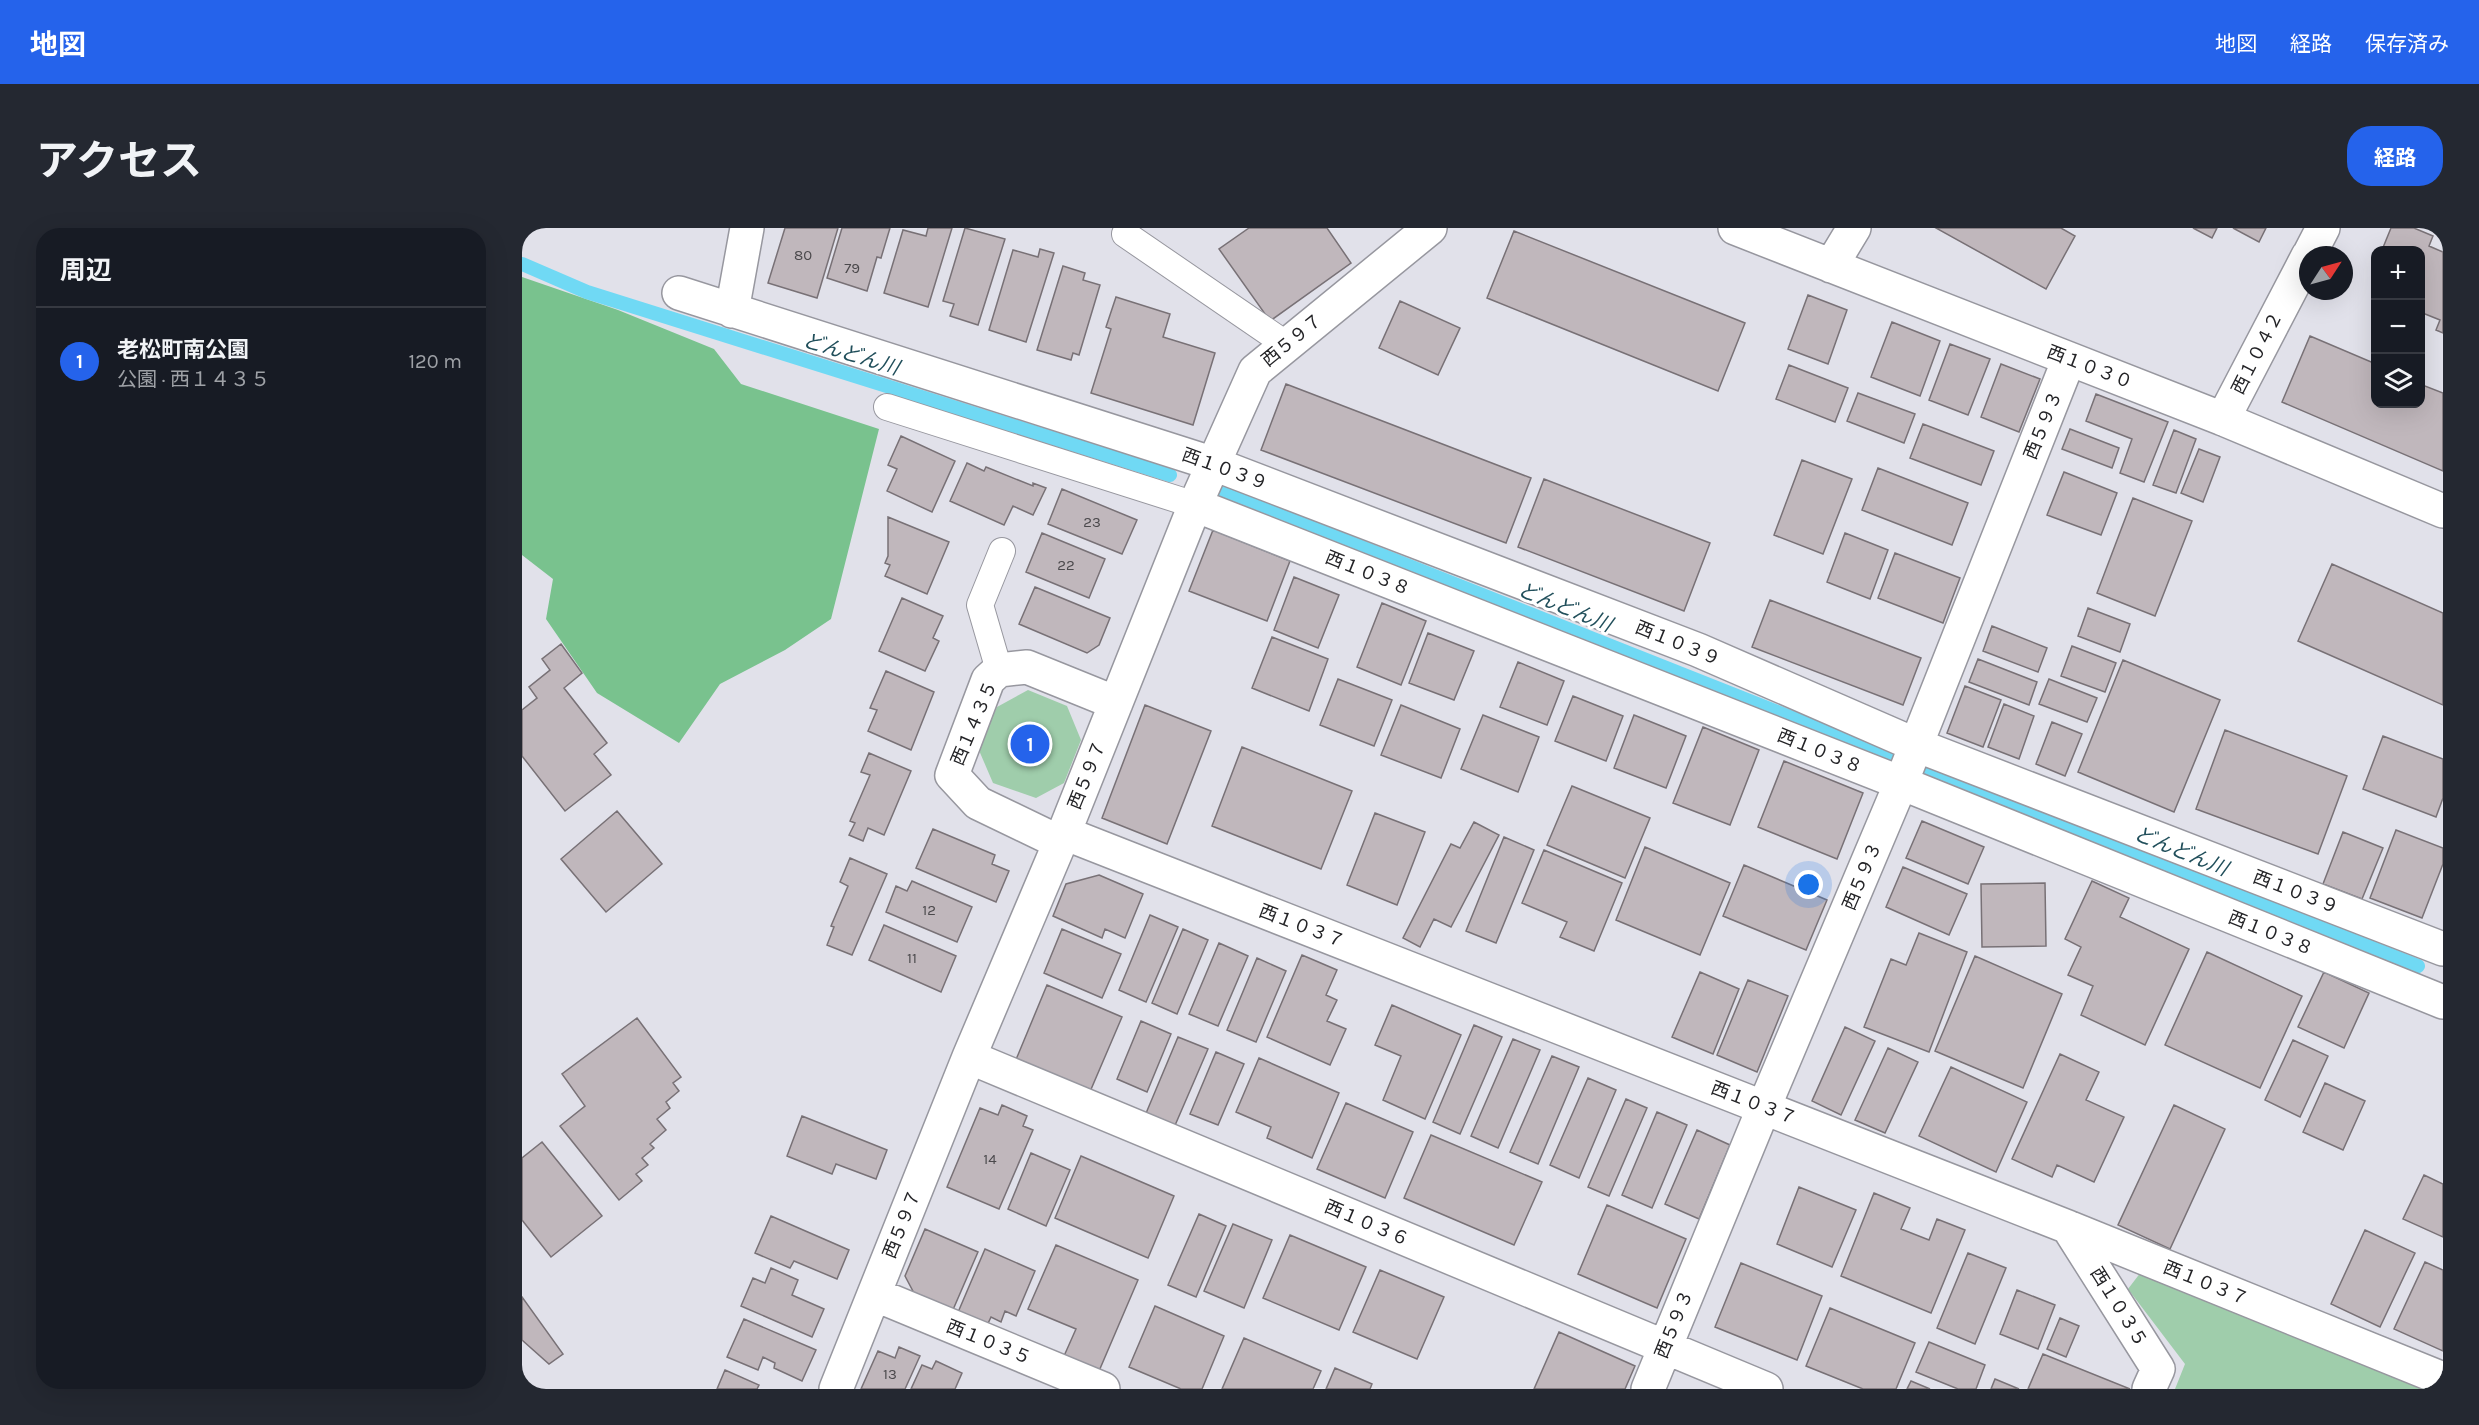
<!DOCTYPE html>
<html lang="ja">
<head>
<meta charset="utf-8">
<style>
  body { margin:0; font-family:Karla,"Noto Sans JP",sans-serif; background:#242831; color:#f1f3f6 }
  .controls { position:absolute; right:18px; top:18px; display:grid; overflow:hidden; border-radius:12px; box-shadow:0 6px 24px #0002 }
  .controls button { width:54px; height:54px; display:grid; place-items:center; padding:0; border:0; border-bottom:2px solid #363941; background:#171b24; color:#f1f3f6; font:30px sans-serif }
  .compass { position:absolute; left:1777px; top:18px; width:54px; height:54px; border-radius:50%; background:#171b24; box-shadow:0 6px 24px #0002; rotate:54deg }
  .you { position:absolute; left:1287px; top:657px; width:21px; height:21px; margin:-15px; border:4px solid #fff; border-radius:50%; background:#1a73e8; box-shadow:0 0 0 9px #1a73e833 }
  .badge { display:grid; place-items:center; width:39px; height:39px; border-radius:50%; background:#2563eb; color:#fff; font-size:20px; font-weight:700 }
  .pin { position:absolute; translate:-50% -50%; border:3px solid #fff; box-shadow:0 2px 6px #0006 }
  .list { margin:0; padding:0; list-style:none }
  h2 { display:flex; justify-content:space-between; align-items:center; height:78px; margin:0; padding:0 24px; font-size:26px }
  h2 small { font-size:20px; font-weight:400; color:#9ea1a6 }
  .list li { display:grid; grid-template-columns:39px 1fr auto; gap:18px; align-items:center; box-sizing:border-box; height:108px; padding:0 24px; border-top:2px solid #363941 }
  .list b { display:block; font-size:22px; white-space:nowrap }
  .list p { margin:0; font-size:20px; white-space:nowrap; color:#9ea1a6 }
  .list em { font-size:20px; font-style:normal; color:#9ea1a6 }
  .icon { flex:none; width:33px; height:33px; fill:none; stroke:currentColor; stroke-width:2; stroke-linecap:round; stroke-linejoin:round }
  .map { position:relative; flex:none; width:1921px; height:1161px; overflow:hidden; border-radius:24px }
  header { display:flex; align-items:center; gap:36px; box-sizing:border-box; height:84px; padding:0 30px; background:#2563eb; color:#fff }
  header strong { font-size:28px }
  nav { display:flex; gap:33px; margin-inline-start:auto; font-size:21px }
  .intro { display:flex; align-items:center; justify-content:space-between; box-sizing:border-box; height:144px; padding:0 36px }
  h1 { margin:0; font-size:42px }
  .button { padding:15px 27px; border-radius:24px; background:#2563eb; color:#fff; font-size:21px; font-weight:700 }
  main { display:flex; gap:36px; padding:0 36px }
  aside { flex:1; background:#171b24; border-radius:24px; box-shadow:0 6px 24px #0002 }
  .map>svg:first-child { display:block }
  .green { fill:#9fcdab }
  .forest { fill:#79c28e }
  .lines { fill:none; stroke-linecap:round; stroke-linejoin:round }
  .stream { stroke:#70d9f4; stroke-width:14 }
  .building { fill:#c0b7bc; stroke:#787176; stroke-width:1.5 }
  .service-casing { stroke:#97979f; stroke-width:28 }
  .minor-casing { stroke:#97979f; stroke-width:36 }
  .service { stroke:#fff; stroke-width:26 }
  .minor { stroke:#fff; stroke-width:33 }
  .labels { text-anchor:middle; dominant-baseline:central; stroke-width:6; stroke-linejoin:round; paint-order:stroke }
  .number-label { font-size:15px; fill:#4b494c }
  .street-label { font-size:18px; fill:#242427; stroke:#fff }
  .water-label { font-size:20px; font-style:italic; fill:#214f5b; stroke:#fff }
</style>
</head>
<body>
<header>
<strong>地図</strong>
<nav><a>地図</a><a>経路</a><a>保存済み</a></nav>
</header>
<div class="intro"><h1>アクセス</h1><a class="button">経路</a></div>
<main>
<aside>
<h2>周辺<small></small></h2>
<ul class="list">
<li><span class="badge">1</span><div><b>老松町南公園</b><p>公園 · 西１４３５</p></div><em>120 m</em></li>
</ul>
</aside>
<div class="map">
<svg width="1921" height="1161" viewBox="0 0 1921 1161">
  <rect width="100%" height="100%" fill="#e1e1ea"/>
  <path class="green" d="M 506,462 L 545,478 L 559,512 L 542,555 L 514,570 L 471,555 L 456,520 L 475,479 Z
    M 1619,1044 L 1912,1161 L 1653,1161 L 1663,1136 L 1606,1061 Z"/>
  <path class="forest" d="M 0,49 L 96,82 L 192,121 L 219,156 L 357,201 L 309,391 L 263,422 L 198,456 L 157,515 L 75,465 L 24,391 L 31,351 L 0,327 Z"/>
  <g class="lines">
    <path class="stream" d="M 0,36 L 65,64 L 648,247
      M 703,265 L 1369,529
      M 1408,544 L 1896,738"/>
  </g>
  <path class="building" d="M 263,0 L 316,0 L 295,70 L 246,55 Z
    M 320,0 L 368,0 L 359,30 L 355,29 L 345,63 L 305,50 Z
    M 406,0 L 430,0 L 406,79 L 362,65 L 381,2 L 404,8 Z
    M 443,0 L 483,11 L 456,97 L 428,88 L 432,76 L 421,73 Z
    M 727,0 L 805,0 L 829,35 L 748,93 L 697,21 Z
    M 1414,0 L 1539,0 L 1553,8 L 1524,61 Z
    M 1671,0 L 1695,0 L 1690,10 Z
    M 1711,0 L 1744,0 L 1737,14 Z
    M 1869,0 L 1892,0 L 1911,8 L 1907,18 L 1921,24 L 1921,105 L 1914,102 L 1918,92 L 1898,84 L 1898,22 L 1860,22 Z
    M 992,3 L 1223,95 L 1196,163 L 965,70 Z
    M 518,21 L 532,25 L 504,114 L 467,102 L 491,22 L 516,29 Z
    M 541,38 L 563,45 L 561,52 L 578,57 L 557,127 L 551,125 L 549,132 L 515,122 Z
    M 1286,67 L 1325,82 L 1306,136 L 1266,121 Z
    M 594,69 L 648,86 L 641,109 L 693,125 L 671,197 L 569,165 L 589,101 L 584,99 Z
    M 878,73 L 938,100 L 916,147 L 857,120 Z
    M 1370,94 L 1418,113 L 1398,168 L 1349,149 Z
    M 1788,108 L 1854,136 L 1854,176 L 1898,176 L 1898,156 L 1921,165 L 1921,243 L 1760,174 Z
    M 1428,116 L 1468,131 L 1446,187 L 1407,172 Z
    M 1479,136 L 1518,151 L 1497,204 L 1459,189 Z
    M 1267,137 L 1326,160 L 1313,194 L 1254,171 Z
    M 764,156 L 1009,250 L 984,315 L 739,222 Z
    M 1336,165 L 1393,186 L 1382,215 L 1325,193 Z
    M 1574,166 L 1646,194 L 1622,254 L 1598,245 L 1610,211 L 1564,193 Z
    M 1401,196 L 1472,223 L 1459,257 L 1388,230 Z
    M 1548,201 L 1597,220 L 1590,240 L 1540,221 Z
    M 1652,202 L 1674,211 L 1654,265 L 1631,257 Z
    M 379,208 L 433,233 L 410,284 L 365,263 L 375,241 L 366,237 Z
    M 1677,221 L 1698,229 L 1681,274 L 1659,265 Z
    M 1280,232 L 1330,251 L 1301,326 L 1252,307 Z
    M 445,235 L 462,243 L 464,239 L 511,258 L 511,255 L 524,260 L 511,287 L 491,278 L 482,297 L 428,273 Z
    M 1356,240 L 1446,275 L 1430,317 L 1340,282 Z
    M 1542,244 L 1595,265 L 1579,307 L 1525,287 Z
    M 1022,251 L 1188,315 L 1162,383 L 996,319 Z
    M 540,261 L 615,292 L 600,326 L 526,296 Z
    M 1611,270 L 1670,293 L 1633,388 L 1575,365 Z
    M 366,289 L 427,314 L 405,366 L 363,348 L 368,337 L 363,335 L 366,328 Z
    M 691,302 L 768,333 L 745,393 L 667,363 Z
    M 520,305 L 583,331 L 567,370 L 504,344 Z
    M 1323,305 L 1366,322 L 1348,371 L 1305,354 Z
    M 1373,325 L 1438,350 L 1421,395 L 1356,370 Z
    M 1810,336 L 1921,385 L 1921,477 L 1776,413 Z
    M 772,349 L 817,367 L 796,420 L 752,402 Z
    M 513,359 L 588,390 L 577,417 L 565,425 L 497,396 Z
    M 380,370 L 421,388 L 411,410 L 417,413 L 403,443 L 357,423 Z
    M 1248,372 L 1399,430 L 1381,477 L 1230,419 Z
    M 860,375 L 904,393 L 879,457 L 835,439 Z
    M 1566,380 L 1608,396 L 1598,424 L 1556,408 Z
    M 1470,398 L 1525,420 L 1516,444 L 1461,423 Z
    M 906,405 L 952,423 L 932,472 L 887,455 Z
    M 750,409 L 806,431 L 787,483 L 730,460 Z
    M 39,416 L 60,445 L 42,460 L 85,515 L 72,526 L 89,547 L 43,583 L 0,528 L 0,482 L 15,470 L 7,459 L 28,442 L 20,431 Z
    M 1550,418 L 1594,435 L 1583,464 L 1539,448 Z
    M 1456,431 L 1515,454 L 1507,477 L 1447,454 Z
    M 1601,432 L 1698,472 L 1652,584 L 1556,544 Z
    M 996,434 L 1042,453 L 1025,497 L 978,479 Z
    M 364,443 L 412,464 L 389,522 L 346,503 L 355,482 L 348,480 Z
    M 816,451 L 870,472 L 852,518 L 798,497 Z
    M 1527,451 L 1575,470 L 1565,494 L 1517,476 Z
    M 1443,458 L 1479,472 L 1461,519 L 1425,505 Z
    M 1051,468 L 1101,488 L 1084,533 L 1033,513 Z
    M 1482,476 L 1512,488 L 1497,531 L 1466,519 Z
    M 623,477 L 689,503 L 645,616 L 580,590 Z
    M 879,477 L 938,501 L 919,550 L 859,527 Z
    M 961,487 L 1017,509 L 996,564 L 939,541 Z
    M 1112,487 L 1164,508 L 1144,560 L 1092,540 Z
    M 1530,494 L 1560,506 L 1543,548 L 1514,536 Z
    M 1181,499 L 1237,522 L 1208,597 L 1151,575 Z
    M 1703,502 L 1825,548 L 1796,626 L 1674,581 Z
    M 1861,508 L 1921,531 L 1921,570 L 1914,589 L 1841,561 Z
    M 720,519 L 830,563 L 799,641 L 690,598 Z
    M 347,525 L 389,543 L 362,607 L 346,600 L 341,613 L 327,607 L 333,595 L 328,593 L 348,547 L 339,544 Z
    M 1262,533 L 1341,565 L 1315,631 L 1236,599 Z
    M 1050,558 L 1128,590 L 1103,650 L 1025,617 Z
    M 95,583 L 140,636 L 84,684 L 39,631 Z
    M 853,585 L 903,604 L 875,677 L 825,657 Z
    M 1400,593 L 1462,619 L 1446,656 L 1384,630 Z
    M 952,594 L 977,607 L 929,699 L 912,691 L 898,719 L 881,710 L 929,616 L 938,620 Z
    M 411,601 L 473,627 L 470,636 L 487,643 L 474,674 L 394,640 Z
    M 1874,602 L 1921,620 L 1921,636 L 1900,690 L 1848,670 Z
    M 1821,604 L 1861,620 L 1840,671 L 1801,656 Z
    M 982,609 L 1012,622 L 974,715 L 944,703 Z
    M 1123,619 L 1208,655 L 1178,727 L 1094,692 Z
    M 1022,622 L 1100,655 L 1072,723 L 1038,709 L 1045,694 L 1000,675 Z
    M 328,630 L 365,646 L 330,727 L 305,717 L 312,699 L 309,698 L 326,658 L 318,654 Z
    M 1222,637 L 1305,672 L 1284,722 L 1201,688 Z
    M 1381,639 L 1445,666 L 1427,707 L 1364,679 Z
    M 577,647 L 621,666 L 603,710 L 583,701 L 580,710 L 531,688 L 544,656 Z
    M 390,653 L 450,679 L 435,714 L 364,684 L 374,658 L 385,663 Z
    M 1570,653 L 1607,670 L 1598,689 L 1667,721 L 1623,817 L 1559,787 L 1571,758 L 1546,747 L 1559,719 L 1543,711 Z
    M 1523,655 L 1524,718 L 1460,719 L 1459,656 Z
    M 628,687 L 656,699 L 624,774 L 597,762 Z
    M 362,697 L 434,728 L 419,764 L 347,732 Z
    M 540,701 L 599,726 L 580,770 L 522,745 Z
    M 661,701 L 686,712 L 655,786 L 630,775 Z
    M 1397,705 L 1445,724 L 1407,824 L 1342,799 L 1369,731 L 1384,737 Z
    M 697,715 L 726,728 L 696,798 L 667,786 Z
    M 1685,724 L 1780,768 L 1738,860 L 1643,817 Z
    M 780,727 L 815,742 L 804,767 L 815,772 L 805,793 L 824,801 L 808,837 L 745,809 Z
    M 1453,728 L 1540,766 L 1501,860 L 1413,823 Z
    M 735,730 L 764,743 L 734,814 L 705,802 Z
    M 1178,744 L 1217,761 L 1191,826 L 1150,809 Z
    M 1802,744 L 1847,765 L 1822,820 L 1776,799 Z
    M 1226,752 L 1266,768 L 1235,844 L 1195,827 Z
    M 525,757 L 600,789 L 567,866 L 493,834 Z
    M 870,777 L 939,807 L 903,891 L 861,872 L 879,828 L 853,817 Z
    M 115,790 L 159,849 L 151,855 L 157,863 L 144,874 L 148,880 L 135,891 L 144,902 L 128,916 L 132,920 L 120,930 L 126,937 L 114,946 L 120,953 L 97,972 L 38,898 L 63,878 L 40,846 Z
    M 619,793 L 649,806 L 625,864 L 595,851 Z
    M 952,797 L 980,809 L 938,906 L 911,894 Z
    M 1323,799 L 1353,813 L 1319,887 L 1290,873 Z
    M 656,809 L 686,821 L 651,902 L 622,890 Z
    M 991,811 L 1018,822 L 976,920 L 949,908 Z
    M 1771,812 L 1806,828 L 1778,889 L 1743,872 Z
    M 1366,820 L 1396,834 L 1363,905 L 1333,892 Z
    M 694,824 L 722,836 L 696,897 L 668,886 Z
    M 1538,826 L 1577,844 L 1564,872 L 1602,889 L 1572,954 L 1535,937 L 1530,949 L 1490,931 Z
    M 1030,828 L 1057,839 L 1016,936 L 988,924 Z
    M 737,830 L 817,865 L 790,930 L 745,910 L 749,899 L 714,884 Z
    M 1429,839 L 1505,874 L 1474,944 L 1397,908 Z
    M 1066,850 L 1094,862 L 1057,950 L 1028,937 Z
    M 1803,855 L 1843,873 L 1821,922 L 1781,904 Z
    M 1104,871 L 1125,880 L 1087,968 L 1066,959 Z
    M 824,875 L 891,904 L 863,970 L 795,941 Z
    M 480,877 L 505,888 L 501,898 L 511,902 L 477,981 L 425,959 L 458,880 L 476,887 Z
    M 1652,877 L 1703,901 L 1648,1021 L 1596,997 Z
    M 1135,884 L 1165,897 L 1130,980 L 1100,967 Z
    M 280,888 L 365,922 L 354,951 L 314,936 L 310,946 L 265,928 Z
    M 1175,902 L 1208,917 L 1177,991 L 1143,976 Z
    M 909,907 L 1020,954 L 992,1017 L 882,970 Z
    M 20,914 L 80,988 L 29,1029 L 0,992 L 0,930 Z
    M 509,925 L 548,942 L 524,998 L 486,981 Z
    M 559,928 L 652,968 L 626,1030 L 533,990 Z
    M 1902,947 L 1921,956 L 1921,1009 L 1881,991 Z
    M 1277,959 L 1334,982 L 1310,1039 L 1255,1016 Z
    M 1352,965 L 1388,980 L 1379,1001 L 1407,1012 L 1415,991 L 1443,1002 L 1409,1085 L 1319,1048 Z
    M 1085,977 L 1164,1011 L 1135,1080 L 1056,1046 Z
    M 677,986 L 704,998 L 674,1069 L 646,1057 Z
    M 249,988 L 327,1022 L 315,1051 L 272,1033 L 268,1040 L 233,1025 Z
    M 711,996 L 750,1012 L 722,1080 L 682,1063 Z
    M 403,1001 L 456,1024 L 430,1084 L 393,1067 L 383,1048 Z
    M 1843,1002 L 1893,1025 L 1858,1099 L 1809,1076 Z
    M 768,1007 L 844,1039 L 817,1102 L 741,1070 Z
    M 534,1017 L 616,1052 L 577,1143 L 542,1128 L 554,1101 L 506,1081 Z
    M 463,1021 L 513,1043 L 494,1088 L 483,1083 L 479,1094 L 469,1089 L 463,1102 L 434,1089 Z
    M 1446,1025 L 1484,1040 L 1453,1116 L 1415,1100 Z
    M 1903,1034 L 1921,1042 L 1921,1123 L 1872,1101 Z
    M 1219,1035 L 1300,1068 L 1275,1132 L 1193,1099 Z
    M 249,1040 L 276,1052 L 270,1067 L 302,1081 L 290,1109 L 219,1078 L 231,1050 L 243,1055 Z
    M 858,1042 L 922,1069 L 895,1131 L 831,1104 Z
    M 1495,1062 L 1533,1077 L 1516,1121 L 1478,1106 Z
    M 0,1069 L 41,1126 L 27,1136 L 0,1112 Z
    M 633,1078 L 702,1108 L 680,1161 L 659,1161 L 607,1139 Z
    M 1308,1080 L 1393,1115 L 1374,1161 L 1341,1161 L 1284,1138 Z
    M 1538,1090 L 1557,1098 L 1544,1129 L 1525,1121 Z
    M 222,1091 L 294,1122 L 280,1153 L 252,1140 L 253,1135 L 241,1129 L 236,1142 L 205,1129 Z
    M 1037,1104 L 1113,1138 L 1103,1161 L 1012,1161 Z
    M 722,1110 L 799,1143 L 791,1161 L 700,1161 Z
    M 1407,1114 L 1463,1137 L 1454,1161 L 1436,1161 L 1394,1144 Z
    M 377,1119 L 398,1128 L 383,1161 L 339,1161 L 356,1123 L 373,1130 Z
    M 1521,1126 L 1608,1161 L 1506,1161 Z
    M 414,1133 L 440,1145 L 433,1161 L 389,1161 L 400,1137 L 410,1141 Z
    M 813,1140 L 850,1156 L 848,1161 L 804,1161 Z
    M 203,1142 L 237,1157 L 235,1161 L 195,1161 Z
    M 1473,1151 L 1497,1161 L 1469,1161 Z
    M 1389,1153 L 1408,1161 L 1385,1161 Z"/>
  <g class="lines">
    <g class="service-casing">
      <path id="service" d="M 603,6 L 765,117
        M 365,179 L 673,277
        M 477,442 L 458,377 L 480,323"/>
    </g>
    <g class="minor-casing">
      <path id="minor" d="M 1213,0 L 1701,191 L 1921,283
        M 1787,27 L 1801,0
        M 1309,38 L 1332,0
        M 157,65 L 692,236 L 1176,422 L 1394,517 L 1921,721
        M 210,83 L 225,0
        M 1701,191 L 1786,28
        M 673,277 L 1379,555 L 1921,774
        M 542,605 L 1546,999 L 1921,1151
        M 537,614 L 456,575 L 430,547 L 466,452 L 477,442 L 505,439 L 594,475
        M 447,829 L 1244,1161
        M 1546,999 L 1636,1141 L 1627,1161
        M 352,1066 L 581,1161
        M 314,1161 L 447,829 L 542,605 L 673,277 L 733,143 L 908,0
        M 1126,1161 L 1242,879 L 1379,555 L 1547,131"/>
    </g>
    <use href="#service" class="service"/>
    <use href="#minor" class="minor"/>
  </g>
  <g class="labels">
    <g class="number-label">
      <text x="281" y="27">80</text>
      <text x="330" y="40">79</text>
      <text x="570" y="294">23</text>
      <text x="544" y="337">22</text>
      <text x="407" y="682">12</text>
      <text x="390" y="730">11</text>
      <text x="468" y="931">14</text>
      <text x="368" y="1146">13</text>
    </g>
    <g class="street-label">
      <text transform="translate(770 112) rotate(-39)">西５９７</text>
      <text transform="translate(1735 125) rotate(-63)">西１０４２</text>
      <text transform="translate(1568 139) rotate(21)">西１０３０</text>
      <text transform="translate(1521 197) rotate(-68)">西５９３</text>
      <text transform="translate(703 241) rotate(20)">西１０３９</text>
      <text transform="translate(846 345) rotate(22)">西１０３８</text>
      <text transform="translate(1156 415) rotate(22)">西１０３９</text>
      <text transform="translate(452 495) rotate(-67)">西１４３５</text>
      <text transform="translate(1298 523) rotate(22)">西１０３８</text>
      <text transform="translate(565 547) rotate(-68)">西５９７</text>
      <text transform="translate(1340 648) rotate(-67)">西５９３</text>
      <text transform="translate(1774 664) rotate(21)">西１０３９</text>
      <text transform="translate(780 698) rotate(21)">西１０３７</text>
      <text transform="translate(1749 705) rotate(22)">西１０３８</text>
      <text transform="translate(1232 875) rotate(21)">西１０３７</text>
      <text transform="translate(845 995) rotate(23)">西１０３６</text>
      <text transform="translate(380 996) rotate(-68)">西５９７</text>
      <text transform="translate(1684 1055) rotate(22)">西１０３７</text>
      <text transform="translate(1597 1079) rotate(58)">西１０３５</text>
      <text transform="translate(1152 1096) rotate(-68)">西５９３</text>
      <text transform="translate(467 1114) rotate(22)">西１０３５</text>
    </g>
    <g class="water-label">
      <text transform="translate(329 126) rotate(17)">どんどん川</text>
      <text transform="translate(1043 379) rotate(22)">どんどん川</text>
      <text transform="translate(1659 623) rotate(22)">どんどん川</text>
    </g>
  </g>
</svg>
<div class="controls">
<button>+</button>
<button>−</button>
<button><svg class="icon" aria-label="layers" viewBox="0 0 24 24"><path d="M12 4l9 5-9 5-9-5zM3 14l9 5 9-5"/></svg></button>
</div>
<svg class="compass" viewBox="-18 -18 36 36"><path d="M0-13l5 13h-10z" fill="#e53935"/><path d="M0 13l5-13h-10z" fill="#9ea1a6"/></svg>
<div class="you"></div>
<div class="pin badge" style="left:508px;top:516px">1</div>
</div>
</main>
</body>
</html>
